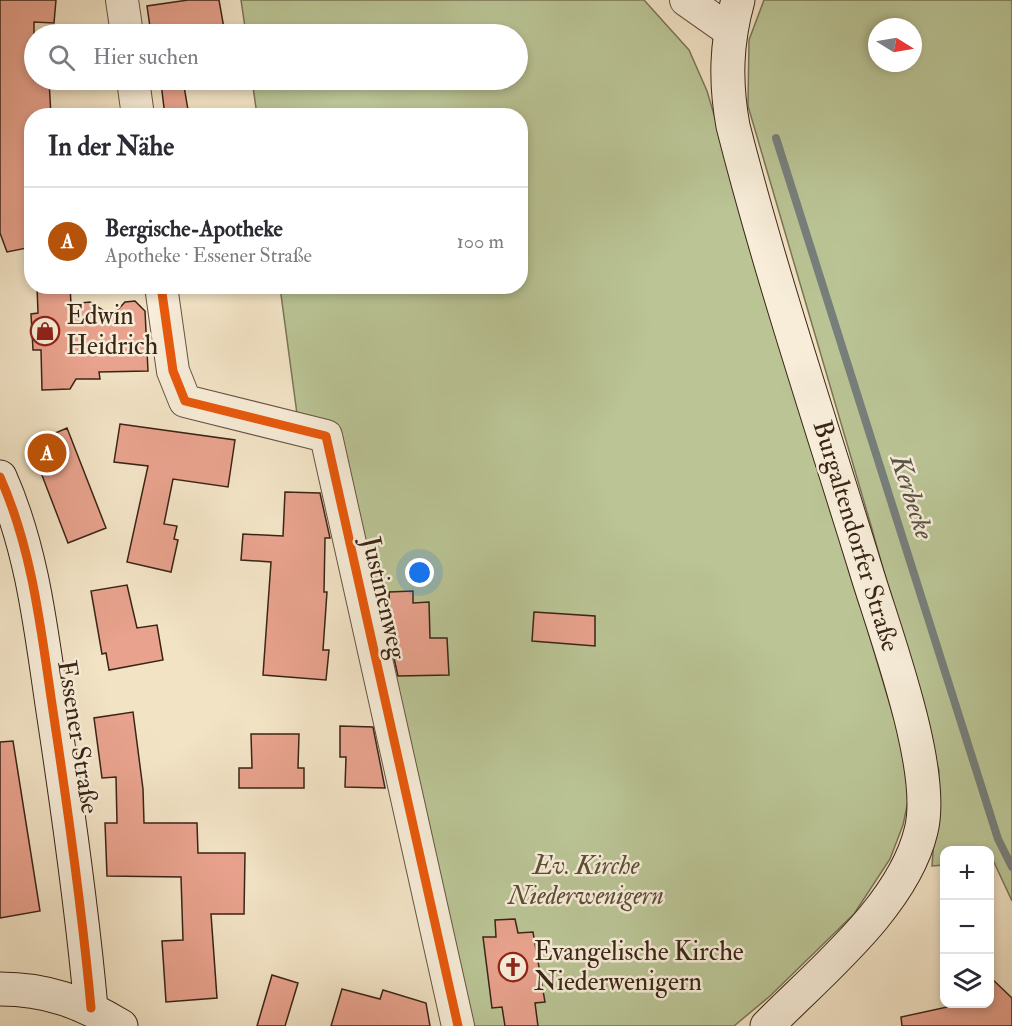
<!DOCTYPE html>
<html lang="de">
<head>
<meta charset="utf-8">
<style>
  body { margin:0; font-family:"IM FELL Double Pica",serif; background:#f2f2f3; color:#2b2b33 }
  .controls { position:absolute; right:18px; bottom:18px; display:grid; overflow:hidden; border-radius:12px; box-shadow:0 3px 9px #0003 }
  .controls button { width:54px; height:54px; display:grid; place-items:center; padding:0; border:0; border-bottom:2px solid #e1e1e2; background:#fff; color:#2b2b33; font:30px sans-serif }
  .compass { position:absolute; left:868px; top:18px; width:54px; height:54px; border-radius:50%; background:#fff; box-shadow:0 3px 9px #0003; rotate:101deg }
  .you { position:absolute; left:420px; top:573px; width:21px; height:21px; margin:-15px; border:4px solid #fff; border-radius:50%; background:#1a73e8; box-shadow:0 0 0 9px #1a73e833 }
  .badge { display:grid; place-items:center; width:39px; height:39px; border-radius:50%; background:#b45309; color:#fff; font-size:20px; font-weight:700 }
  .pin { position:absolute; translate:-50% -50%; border:3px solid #fff; box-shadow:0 2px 6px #0006 }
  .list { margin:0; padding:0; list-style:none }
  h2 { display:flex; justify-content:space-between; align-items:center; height:78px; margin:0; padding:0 24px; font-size:26px }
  h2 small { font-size:20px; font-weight:400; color:#7c7c81 }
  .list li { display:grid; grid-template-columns:39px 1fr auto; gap:18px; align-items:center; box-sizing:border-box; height:108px; padding:0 24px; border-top:2px solid #e1e1e2 }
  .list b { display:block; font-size:22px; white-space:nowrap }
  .list p { margin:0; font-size:20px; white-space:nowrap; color:#7c7c81 }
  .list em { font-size:20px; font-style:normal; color:#7c7c81 }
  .icon { flex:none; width:33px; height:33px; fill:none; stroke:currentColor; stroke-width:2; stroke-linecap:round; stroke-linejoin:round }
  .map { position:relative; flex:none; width:1012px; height:1026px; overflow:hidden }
  .search { position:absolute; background:#fff; box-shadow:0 3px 9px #0003; left:24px; top:24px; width:504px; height:66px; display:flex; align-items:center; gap:15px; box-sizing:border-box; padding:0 21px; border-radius:33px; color:#7c7c81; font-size:22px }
  .panel { position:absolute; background:#fff; box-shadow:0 3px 9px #0003; left:24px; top:108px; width:504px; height:186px; border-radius:24px }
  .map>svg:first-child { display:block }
  .green { fill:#bac495; stroke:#7a7455; stroke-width:1.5; fill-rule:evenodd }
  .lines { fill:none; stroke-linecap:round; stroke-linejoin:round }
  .stream { stroke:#777f7b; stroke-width:8 }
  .building { fill:#e8a28d; stroke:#3a2515; stroke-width:1.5 }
  .street-casing { stroke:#685441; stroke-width:34 }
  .secondary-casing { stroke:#3a2515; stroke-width:35 }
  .street { stroke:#f7edd9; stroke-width:32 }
  .secondary { stroke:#f7edd9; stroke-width:33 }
  .cycleway-casing { stroke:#f7edd9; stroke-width:13 }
  .cycleway { stroke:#e8590c; stroke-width:9 }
  .labels { text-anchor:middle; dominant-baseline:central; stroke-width:5; stroke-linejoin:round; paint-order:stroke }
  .poi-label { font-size:26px; fill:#3a2515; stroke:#f7edd9; text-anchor:start }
  .street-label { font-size:26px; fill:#3a2515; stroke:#f7edd9 }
  .park-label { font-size:26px; font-style:italic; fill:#5a4d35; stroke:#f7edd9 }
  .water-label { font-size:27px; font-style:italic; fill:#595248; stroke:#f7edd9 }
</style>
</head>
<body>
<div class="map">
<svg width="1012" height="1026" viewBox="0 0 1012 1026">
  <rect width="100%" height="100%" fill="#f2e3c5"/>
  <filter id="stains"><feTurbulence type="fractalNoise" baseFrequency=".00333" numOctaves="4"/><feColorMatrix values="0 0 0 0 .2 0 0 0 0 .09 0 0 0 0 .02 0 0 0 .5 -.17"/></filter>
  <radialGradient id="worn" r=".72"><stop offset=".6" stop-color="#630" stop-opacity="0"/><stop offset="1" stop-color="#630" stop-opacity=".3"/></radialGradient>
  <path class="green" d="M 241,0 L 644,0 L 689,50 L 707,91 L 907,762 L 910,792 L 903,825 L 890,859 L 854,914 L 770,996 L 734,1026 L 469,1026 L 337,426 L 297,414 L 280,287 L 520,286 L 520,116 L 257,115 L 252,80 L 518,80 L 518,34 L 246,34 Z
    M 764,0 L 1012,0 L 1012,901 L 992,858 L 990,858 L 990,850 L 944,850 L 944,865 L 932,866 L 939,771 L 872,529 L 748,106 L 749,40 ZM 877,27 L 913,27 L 913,63 L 877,63 Z"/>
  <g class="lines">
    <path class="stream" d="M 776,138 L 998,839 L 1012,867"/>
  </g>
  <path class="building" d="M 0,0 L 56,0 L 54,23 L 34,22 L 34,80 L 49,80 L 51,116 L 32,116 L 32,247 L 7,252 L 0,233 Z
    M 188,0 L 219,0 L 225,34 L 151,34 L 147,6 Z
    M 183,80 L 189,116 L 165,116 L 161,83 Z
    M 37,286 L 70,286 L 71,304 L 90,302 L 112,316 L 125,302 L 135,301 L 145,311 L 148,371 L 99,372 L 100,379 L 76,379 L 70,389 L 42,390 L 41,350 L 33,350 L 31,314 L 38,313 Z
    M 120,424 L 235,440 L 228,487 L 173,479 L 164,524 L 177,526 L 174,539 L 178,540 L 171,572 L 127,562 L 148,466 L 114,462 Z
    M 67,428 L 106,528 L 68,543 L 30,444 Z
    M 285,492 L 320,493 L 330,538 L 325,538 L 324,592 L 327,592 L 323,650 L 329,650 L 326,680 L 263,675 L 271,562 L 241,560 L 243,534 L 283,536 Z
    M 127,585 L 137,628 L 157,625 L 163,660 L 109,670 L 106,653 L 102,654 L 91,591 Z
    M 413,591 L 413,603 L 429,602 L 430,638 L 447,638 L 449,675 L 398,676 L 391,645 L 389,592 Z
    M 534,612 L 595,616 L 595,646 L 532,641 Z
    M 133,712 L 143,789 L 144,823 L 197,823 L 198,853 L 245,853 L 244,914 L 211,914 L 217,998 L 166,1002 L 162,941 L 183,940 L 181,877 L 107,876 L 105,823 L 117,823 L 116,777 L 102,778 L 94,718 Z
    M 340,726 L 373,727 L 385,788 L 345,787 L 346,757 L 340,757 Z
    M 251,734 L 299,734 L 298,768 L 304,768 L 304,788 L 239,788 L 239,768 L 252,768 Z
    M 13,741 L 40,911 L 0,918 L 0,742 Z
    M 515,919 L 518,933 L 533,932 L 545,1002 L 535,1003 L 538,1026 L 505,1026 L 502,1007 L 492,1008 L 483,937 L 496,937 L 495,920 Z
    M 272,975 L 298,983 L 285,1026 L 257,1026 Z
    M 990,977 L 1012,998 L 1012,1026 L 902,1026 L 901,1017 L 961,1004 L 990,1004 Z
    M 342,989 L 380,999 L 383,990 L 426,1003 L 430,1026 L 331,1026 Z"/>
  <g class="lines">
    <g class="street-casing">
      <path id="street" d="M 122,0 L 127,34
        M 686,0 L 730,31
        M 133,80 L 138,116
        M 161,286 L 173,371 L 185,401 L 326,436 L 458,1026"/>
    </g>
    <g class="secondary-casing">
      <path id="secondary" d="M 738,0 C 726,43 725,82 733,126 C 771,275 820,421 865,567 C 884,631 937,769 921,831 C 903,906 820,972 767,1026
        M 0,477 C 33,551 41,631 53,711 C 68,810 82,908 91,1008
        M 0,989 C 47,989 81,1002 121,1026"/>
    </g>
    <use href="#street" class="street"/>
    <use href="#secondary" class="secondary"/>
    <g class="cycleway-casing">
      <path id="cycleway" d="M 161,286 L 173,371 L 185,401 L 326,436 L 458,1026
        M 0,477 C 33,551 41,631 53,711 C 68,810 82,908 91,1008"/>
    </g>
    <use href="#cycleway" class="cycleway"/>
  </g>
  <defs>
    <g id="shop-ring" transform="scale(1.5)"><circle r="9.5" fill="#f7edd9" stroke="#8f2418" stroke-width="1.5"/><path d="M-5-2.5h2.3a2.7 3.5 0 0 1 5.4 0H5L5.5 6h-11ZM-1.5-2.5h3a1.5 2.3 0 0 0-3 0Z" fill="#8f2418"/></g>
    <g id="church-ring" transform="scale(1.5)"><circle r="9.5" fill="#f7edd9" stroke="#8f2418" stroke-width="1.5"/><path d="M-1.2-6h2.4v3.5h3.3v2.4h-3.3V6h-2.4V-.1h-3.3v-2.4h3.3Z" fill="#8f2418"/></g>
  </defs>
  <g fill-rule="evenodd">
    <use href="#shop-ring" x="45" y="331"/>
    <use href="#church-ring" x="513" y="967"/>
  </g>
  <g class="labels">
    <g class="poi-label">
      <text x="66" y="316">Edwin<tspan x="66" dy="30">Heidrich</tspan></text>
      <text x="534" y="952">Evangelische Kirche<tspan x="534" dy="30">Niederwenigern</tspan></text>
    </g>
    <g class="street-label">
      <text transform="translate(856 536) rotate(73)">Burgaltendorfer Straße</text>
      <text transform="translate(384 598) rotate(77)">Justinenweg</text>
      <text transform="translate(78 737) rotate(81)">Essener Straße</text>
    </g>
    <g class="park-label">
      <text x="586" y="866">Ev. Kirche<tspan x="586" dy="30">Niederwenigern</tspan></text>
    </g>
    <g class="water-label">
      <text transform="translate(912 497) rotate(72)">Kerbecke</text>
    </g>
  </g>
  <rect width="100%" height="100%" filter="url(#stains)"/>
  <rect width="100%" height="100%" fill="url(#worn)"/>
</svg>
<div class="controls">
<button>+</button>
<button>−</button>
<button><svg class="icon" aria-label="layers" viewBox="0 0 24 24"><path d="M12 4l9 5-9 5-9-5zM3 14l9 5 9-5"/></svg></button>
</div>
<svg class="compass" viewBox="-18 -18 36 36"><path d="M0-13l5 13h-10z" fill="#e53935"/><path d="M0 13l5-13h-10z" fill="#7c7c81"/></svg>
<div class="you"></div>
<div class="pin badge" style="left:47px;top:453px">A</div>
<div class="search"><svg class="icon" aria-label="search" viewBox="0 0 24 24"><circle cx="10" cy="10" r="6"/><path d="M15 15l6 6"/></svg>Hier suchen</div>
<section class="panel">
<h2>In der Nähe<small></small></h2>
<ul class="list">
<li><span class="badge">A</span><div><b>Bergische-Apotheke</b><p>Apotheke · Essener Straße</p></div><em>100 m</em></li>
</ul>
</section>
</div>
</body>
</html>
